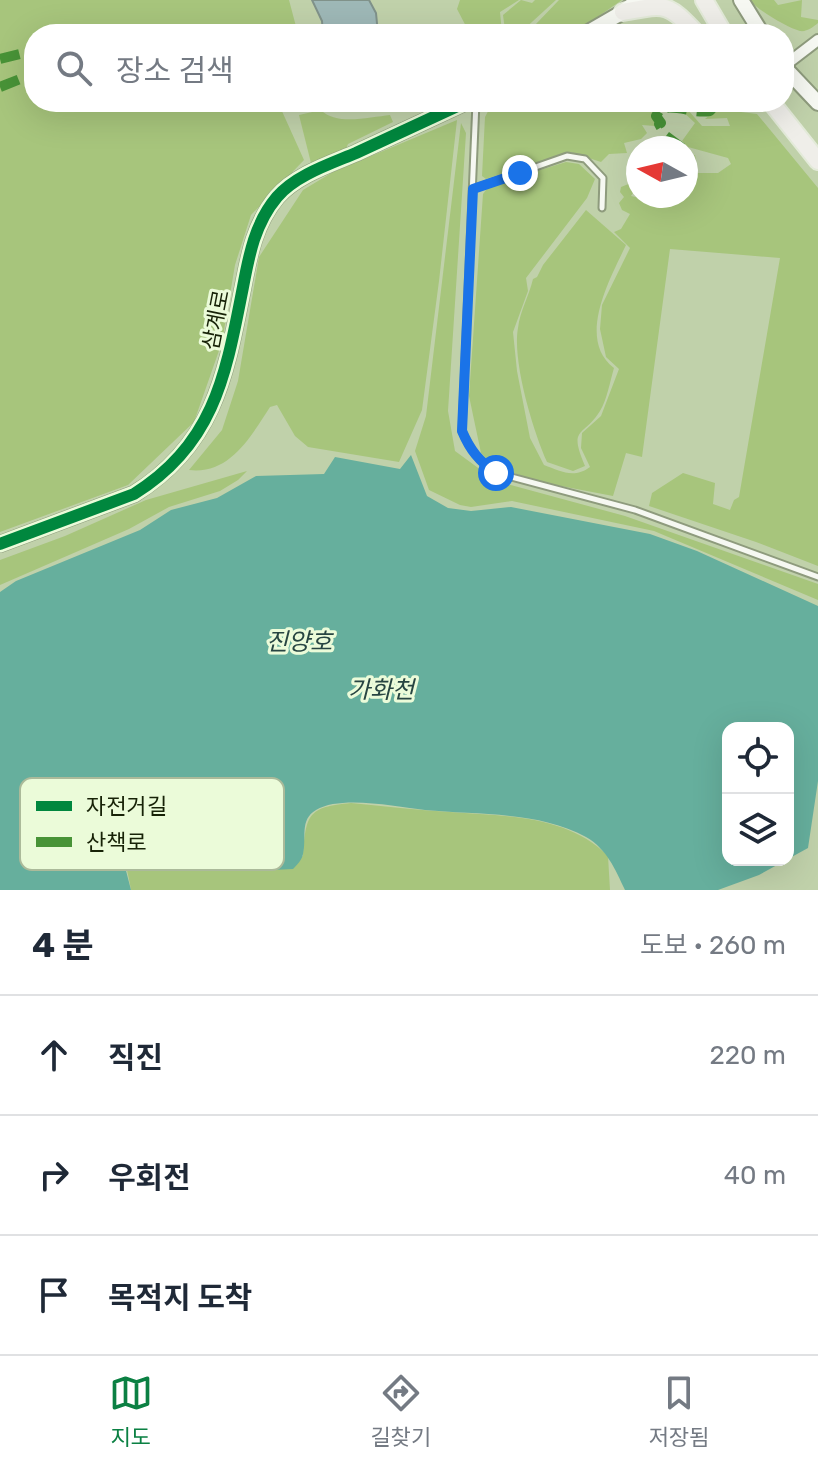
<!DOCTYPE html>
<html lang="ko">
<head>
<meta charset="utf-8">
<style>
  body { margin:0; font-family:Rubik,"Noto Sans KR",sans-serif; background:#f2f2f3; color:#1f2937 }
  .controls { position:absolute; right:24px; bottom:24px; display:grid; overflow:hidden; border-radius:16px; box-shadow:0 8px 32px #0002 }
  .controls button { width:72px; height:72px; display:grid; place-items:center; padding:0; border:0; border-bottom:2px solid #e0e1e3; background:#fff; color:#1f2937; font:40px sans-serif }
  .compass { position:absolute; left:626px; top:136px; width:72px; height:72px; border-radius:50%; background:#fff; box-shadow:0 8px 32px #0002; rotate:278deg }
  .stop { position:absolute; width:24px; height:24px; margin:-18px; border:6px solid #1a73e8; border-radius:50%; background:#fff }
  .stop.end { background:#1a73e8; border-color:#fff; box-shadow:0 2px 8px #0008 }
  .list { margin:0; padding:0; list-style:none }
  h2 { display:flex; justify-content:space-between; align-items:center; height:104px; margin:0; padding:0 32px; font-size:34px }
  h2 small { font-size:26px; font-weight:400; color:#747a83 }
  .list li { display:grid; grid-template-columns:52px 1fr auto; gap:24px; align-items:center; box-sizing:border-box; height:120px; padding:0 32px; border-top:2px solid #e0e1e3 }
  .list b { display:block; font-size:30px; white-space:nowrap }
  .list em { font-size:26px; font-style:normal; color:#747a83 }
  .icon { flex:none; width:44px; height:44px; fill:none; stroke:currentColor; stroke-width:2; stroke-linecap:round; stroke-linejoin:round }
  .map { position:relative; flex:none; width:818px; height:890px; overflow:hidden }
  .search { position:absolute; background:#fff; box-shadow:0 8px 32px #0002; left:24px; right:24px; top:24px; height:88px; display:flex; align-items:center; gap:20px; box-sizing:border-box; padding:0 28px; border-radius:32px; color:#747a83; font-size:30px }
  .sheet { height:464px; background:#fff }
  nav { display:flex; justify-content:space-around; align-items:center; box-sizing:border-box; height:112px; border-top:2px solid #e0e1e3; background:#fff; font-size:22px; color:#747a83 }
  nav a { display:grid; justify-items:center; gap:4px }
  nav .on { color:#0b8043 }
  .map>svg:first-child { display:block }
  .green { fill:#a7c57c }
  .water { fill:#66af9d; fill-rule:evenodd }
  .building { fill:#9eb8b7; stroke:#80928a; stroke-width:2 }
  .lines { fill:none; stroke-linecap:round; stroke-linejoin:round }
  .lane-casing { stroke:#8e9b7d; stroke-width:9 }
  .street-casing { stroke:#8e9b7d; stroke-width:14 }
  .secondary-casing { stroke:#8e9b7d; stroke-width:18 }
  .primary-casing { stroke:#e3ead9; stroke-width:20 }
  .lane { stroke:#f6f8f2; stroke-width:5 }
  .street { stroke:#f6f8f2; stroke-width:10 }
  .secondary { stroke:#f6f8f2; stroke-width:14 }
  .primary { stroke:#efeee9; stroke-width:16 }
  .quiet { stroke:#489337; stroke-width:10; stroke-dasharray:20 10; stroke-linecap:butt }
  .cycleway-casing { stroke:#ebfbd9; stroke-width:17 }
  .cycleway { stroke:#00873e; stroke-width:12 }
  .route { stroke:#1a73e8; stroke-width:10 }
  .labels { text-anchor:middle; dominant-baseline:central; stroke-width:6; stroke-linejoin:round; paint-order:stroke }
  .street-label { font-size:22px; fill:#172207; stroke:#ebfbd9 }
  .water-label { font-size:24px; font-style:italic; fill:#274542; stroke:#ebfbd9 }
  .key { fill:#ebfbd9; stroke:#abba9a; stroke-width:2 }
  .key-label { font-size:22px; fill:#172207 }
</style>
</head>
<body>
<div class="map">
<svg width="818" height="890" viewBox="0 0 818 890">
  <rect width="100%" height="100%" fill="#c0d1aa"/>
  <path class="green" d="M 0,0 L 289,0 L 298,34 L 34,34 L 34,102 L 294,102 L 281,109 L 304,160 L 251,215 L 235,265 L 222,342 L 194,422 L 128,485 L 0,532 Z
    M 460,0 L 519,0 L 500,12 L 502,33 L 506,34 L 470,34 L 457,9 Z
    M 521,0 L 532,3 L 535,0 L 556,0 L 521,32 L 505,30 L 503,15 Z
    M 559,0 L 622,0 L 573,34 L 522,34 L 536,24 Z
    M 750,0 L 774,0 L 778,5 L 802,0 L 801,17 L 818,20 L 818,23 C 813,27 807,32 800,31 C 788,28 757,10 750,0 Z
    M 493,102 L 687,102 L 688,105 L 671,104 L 657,108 L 655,126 L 642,125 L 647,133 L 641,139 L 624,143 L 627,153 L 609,154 L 601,162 L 570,152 L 486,179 L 482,176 L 485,117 Z
    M 724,103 L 741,112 L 757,114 L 818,188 L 818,566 L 756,542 L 649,506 L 652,493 L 683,473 L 715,483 L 713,504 L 730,510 L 734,500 L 739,497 L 780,258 L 670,249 L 642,457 L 626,453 L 613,496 L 540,482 L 493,466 L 481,453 L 469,396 L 483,194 L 489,186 L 566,162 L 579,164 L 595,179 L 587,198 L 526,278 L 528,291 L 513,332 L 517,371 L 530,438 L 544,465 C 560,471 574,479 590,467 L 581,448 L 582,433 L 601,416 L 619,369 L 606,357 L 600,329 L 602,305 L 630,248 L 614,232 L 621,229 L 630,214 L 622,210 L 619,203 L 624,197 L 620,192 L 621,187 L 631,183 L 638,185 L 638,194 L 633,193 L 631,196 L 644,199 L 645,196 L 686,196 L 686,156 L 695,155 L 696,161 L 691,166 L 698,173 L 718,173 L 731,164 L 728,158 L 688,147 L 682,141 L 695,123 L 679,108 L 688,110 L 702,126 L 730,126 L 727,118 L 705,119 Z
    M 321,110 C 336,126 370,117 390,115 L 393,122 L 348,144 L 346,149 L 311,163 L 299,115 Z
    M 457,120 L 439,281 L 422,410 L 399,462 L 308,447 L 295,436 L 277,405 L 270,407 C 251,436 230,475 189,470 L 222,430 L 238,381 L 259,257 L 303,190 L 333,172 Z
    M 461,123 L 466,133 L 448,411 L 455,451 L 496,481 L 625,516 L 818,584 L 818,600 L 654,531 L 512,501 L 471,507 L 460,505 L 429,490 L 415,451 L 426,416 Z
    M 586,210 L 626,245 C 610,279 576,339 614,368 C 610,381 607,400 600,411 C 583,438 568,426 585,466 L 573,471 L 547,462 C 533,431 512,361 518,328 C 520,311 529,296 533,279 L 537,277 L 543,265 Z
    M 247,471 L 238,480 L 220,491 L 169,507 L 129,529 L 0,585 L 0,560 L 65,536 L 146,500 Z
    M 351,803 C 384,806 417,810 450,812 C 504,816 568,815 608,856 L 610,890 L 131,890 C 126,857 114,848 152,830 C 205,806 233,841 273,870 L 303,856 C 306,814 308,807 351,803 Z"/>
  <path class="water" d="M 411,455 L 427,496 L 448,508 L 471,511 L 511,507 L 650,534 L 697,551 L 818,606 L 818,781 L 808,848 L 759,875 L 718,890 L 625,890 C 615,869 607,849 586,837 C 539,811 477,815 425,810 C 396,807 342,795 316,810 C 299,820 307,838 303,854 C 302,860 297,865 293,869 L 273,870 C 221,832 188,795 126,847 L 123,859 L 131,890 L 0,890 L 0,592 L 16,581 L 140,530 L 171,510 L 217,498 L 256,476 L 324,474 L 335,457 L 400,469 ZM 728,728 L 788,728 L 788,860 L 728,860 Z"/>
  <path class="building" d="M 312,0 L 369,0 L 376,13 L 378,34 L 323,34 L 322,21 Z"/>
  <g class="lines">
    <g class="lane-casing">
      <path id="lane" d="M 476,102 L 462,431 C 470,450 479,461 496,473 L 635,510 L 818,577
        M 473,189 L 567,156 L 585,159 L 603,178 L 602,208"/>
    </g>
    <g class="street-casing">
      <path id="street" d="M 784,66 L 818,40"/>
    </g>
    <g class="secondary-casing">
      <path id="secondary" d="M 741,0 L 762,34
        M 585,34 L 623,12 L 638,0
        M 784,67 L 818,103
        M 0,544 L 134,494 C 215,444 226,373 243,287 C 249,255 255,223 277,197 C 296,175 330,164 356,153 C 393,136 429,119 466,102"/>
    </g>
    <g class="primary-casing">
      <path id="primary" d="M 704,0 L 724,34
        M 623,12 C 666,4 667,2 697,34
        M 771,102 L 818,161"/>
    </g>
    <use href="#lane" class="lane"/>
    <use href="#street" class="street"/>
    <use href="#secondary" class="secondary"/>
    <use href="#primary" class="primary"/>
    <path class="quiet" d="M 0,59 L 20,54 L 34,59
      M 0,87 L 30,75 L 34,71
      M 682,148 L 666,136 L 659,124 L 661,123 L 656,116 L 660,109 C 677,104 693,114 710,111 L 718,102"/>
    <g class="cycleway-casing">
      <path id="cycleway" d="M 0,544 L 134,494 C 215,444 226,373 243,287 C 249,255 255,223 277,197 C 296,175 330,164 356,153 C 393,136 429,119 466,102"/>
    </g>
    <use href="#cycleway" class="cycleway"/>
  </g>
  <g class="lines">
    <path class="route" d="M 496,473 C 479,461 470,450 462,431 L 473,189 L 520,173"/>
  </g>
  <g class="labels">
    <g class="street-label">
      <text transform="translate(216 320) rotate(-79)">삼계로</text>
    </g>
    <g class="water-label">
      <text x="299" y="642">진양호</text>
      <text x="381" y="690">가화천</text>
    </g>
  </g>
  <rect x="20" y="778" width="264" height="92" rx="12" class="key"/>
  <rect x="36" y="801" width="36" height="10" fill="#00873e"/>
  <rect x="36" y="837" width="36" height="10" fill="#489337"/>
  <g class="key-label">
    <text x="86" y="814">자전거길</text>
    <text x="86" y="850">산책로</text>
  </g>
</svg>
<div class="controls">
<button><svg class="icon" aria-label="locate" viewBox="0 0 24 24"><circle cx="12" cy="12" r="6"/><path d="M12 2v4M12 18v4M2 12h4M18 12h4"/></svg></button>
<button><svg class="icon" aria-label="layers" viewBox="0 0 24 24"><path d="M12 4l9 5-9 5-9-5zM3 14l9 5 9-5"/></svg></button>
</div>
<svg class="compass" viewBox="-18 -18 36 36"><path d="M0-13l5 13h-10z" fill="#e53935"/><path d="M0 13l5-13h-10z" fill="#747a83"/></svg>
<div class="stop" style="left:496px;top:473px"></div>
<div class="stop end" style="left:520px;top:173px"></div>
<div class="search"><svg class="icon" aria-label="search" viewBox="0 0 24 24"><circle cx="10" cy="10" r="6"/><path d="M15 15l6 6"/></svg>장소 검색</div>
</div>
<section class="sheet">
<h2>4 분<small>도보 · 260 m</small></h2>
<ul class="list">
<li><svg class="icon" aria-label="ahead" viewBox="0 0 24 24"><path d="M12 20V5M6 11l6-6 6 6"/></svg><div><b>직진</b></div><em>220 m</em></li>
<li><svg class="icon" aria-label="right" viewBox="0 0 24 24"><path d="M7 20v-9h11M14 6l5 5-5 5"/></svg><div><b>우회전</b></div><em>40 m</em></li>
<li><svg class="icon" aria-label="arrive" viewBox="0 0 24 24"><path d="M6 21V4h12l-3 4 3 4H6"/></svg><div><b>목적지 도착</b></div></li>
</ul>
</section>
<nav>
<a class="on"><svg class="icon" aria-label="map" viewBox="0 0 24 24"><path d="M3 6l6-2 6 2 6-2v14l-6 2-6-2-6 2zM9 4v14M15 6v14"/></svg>지도</a>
<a><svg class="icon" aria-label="directions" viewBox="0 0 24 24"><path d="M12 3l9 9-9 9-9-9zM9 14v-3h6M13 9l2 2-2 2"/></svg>길찾기</a>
<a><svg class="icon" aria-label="saved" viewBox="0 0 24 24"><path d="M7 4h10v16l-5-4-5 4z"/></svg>저장됨</a>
</nav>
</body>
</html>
